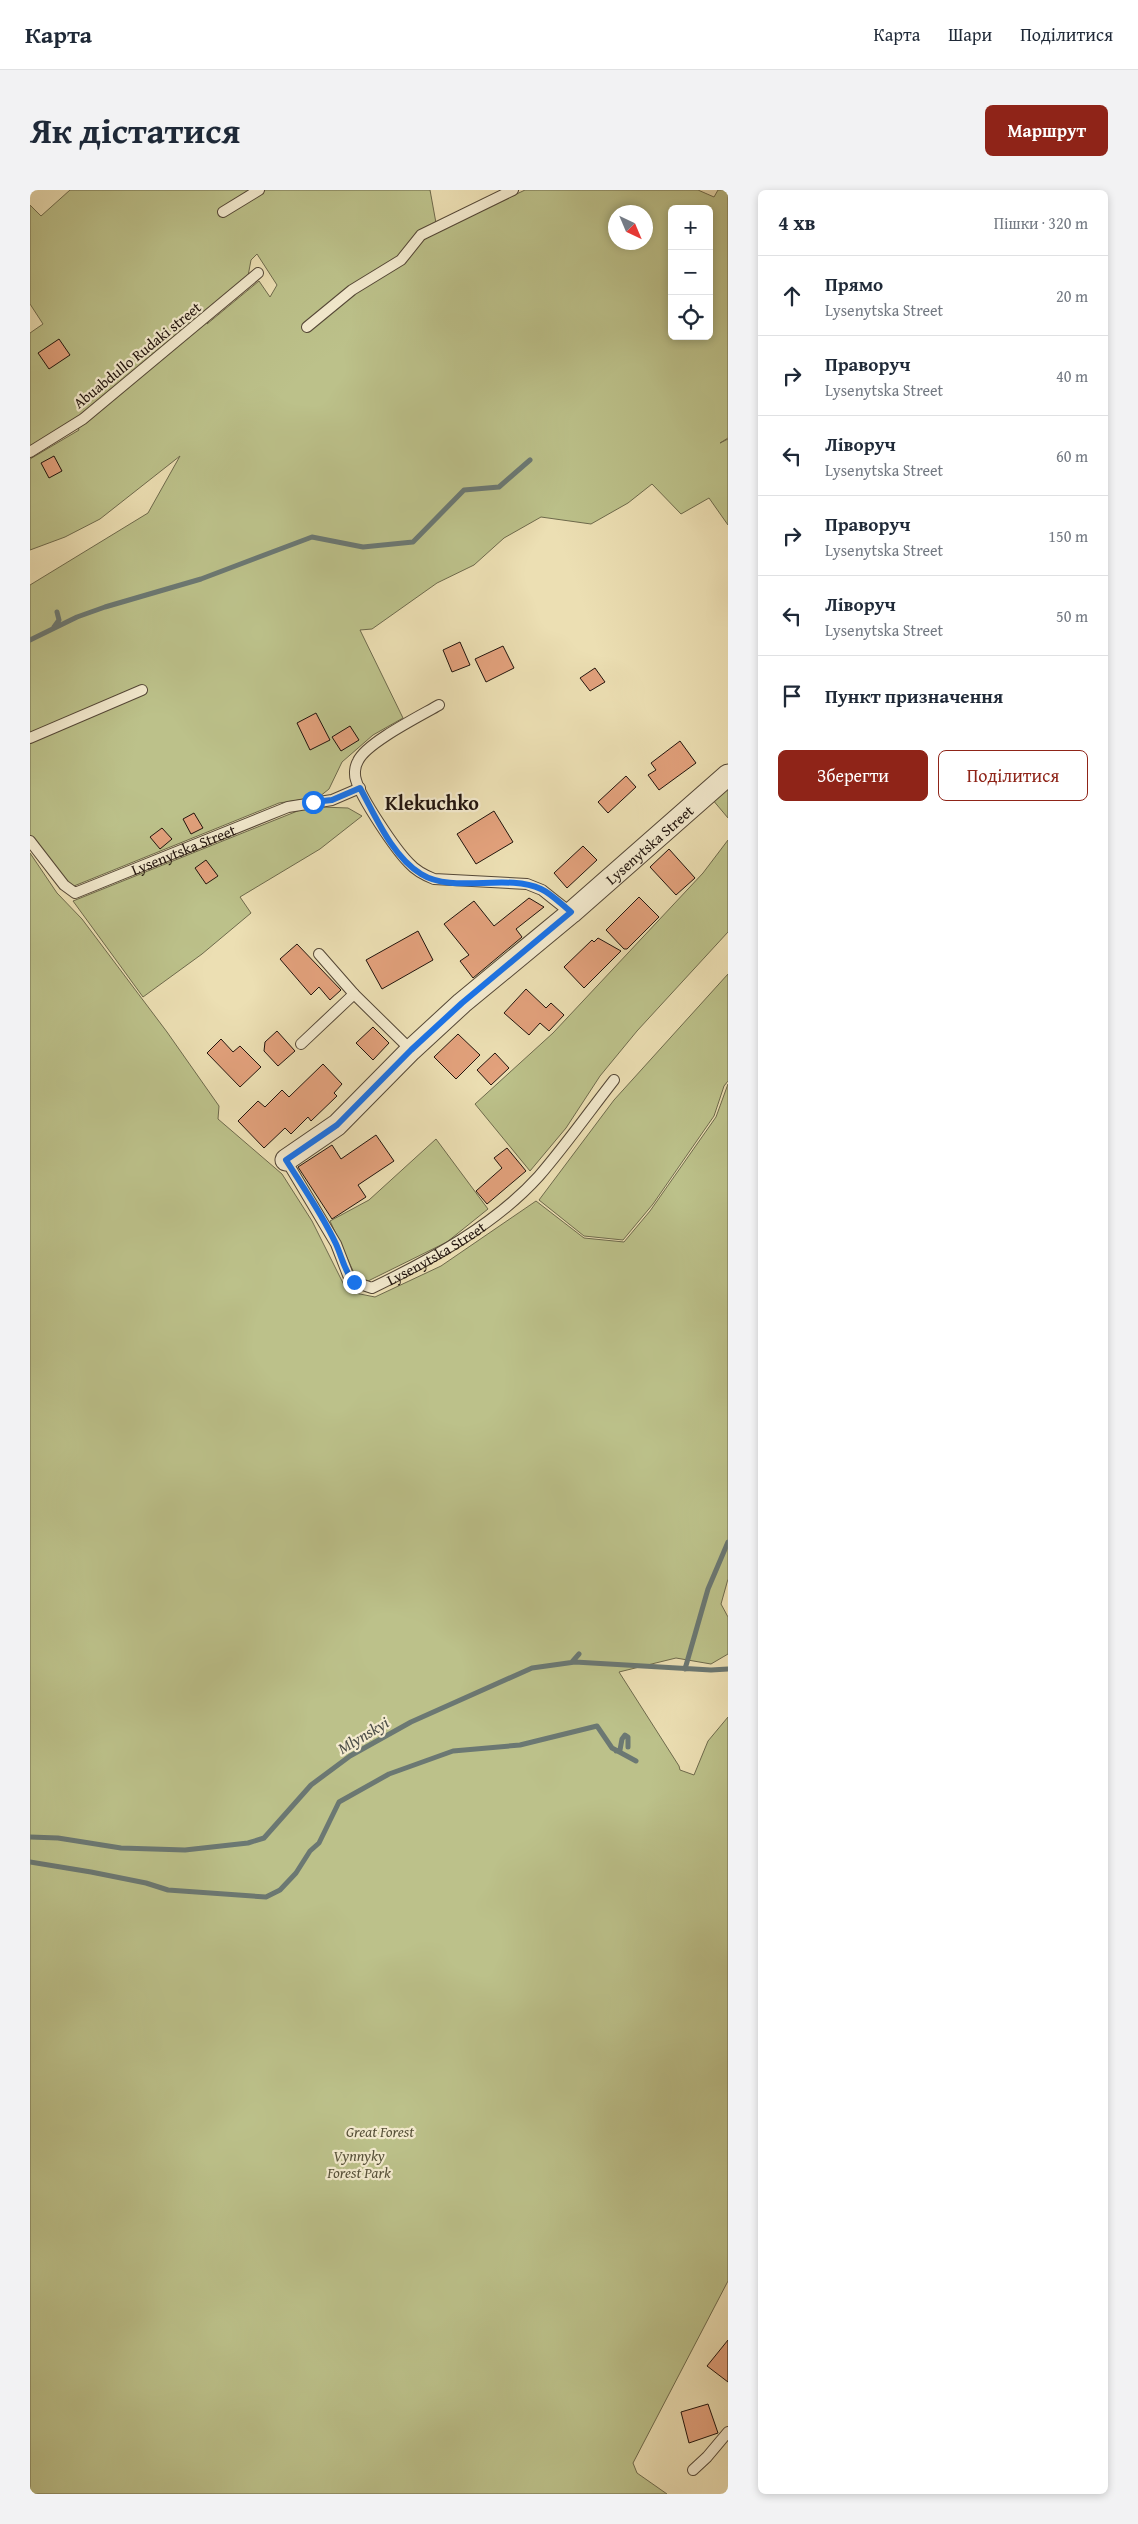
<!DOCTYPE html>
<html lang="uk">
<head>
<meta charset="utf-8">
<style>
  body { margin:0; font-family:"Gentium Book Plus",serif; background:#f2f2f3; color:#1f2937 }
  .controls { position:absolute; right:15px; top:15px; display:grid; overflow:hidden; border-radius:8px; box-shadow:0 2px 8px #0003 }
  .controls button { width:45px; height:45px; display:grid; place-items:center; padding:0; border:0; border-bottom:1px solid #e0e1e3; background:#fff; color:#1f2937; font:25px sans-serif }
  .compass { position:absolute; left:578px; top:15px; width:45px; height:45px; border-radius:50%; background:#fff; box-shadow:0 2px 8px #0003; rotate:136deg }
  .stop { position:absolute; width:15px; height:15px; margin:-11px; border:4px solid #1a73e8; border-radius:50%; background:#fff }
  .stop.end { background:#1a73e8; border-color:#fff; box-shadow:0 1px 5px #0008 }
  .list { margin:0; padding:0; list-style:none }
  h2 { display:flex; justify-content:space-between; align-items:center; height:65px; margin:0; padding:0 20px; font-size:21px }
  h2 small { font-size:16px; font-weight:400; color:#747a83 }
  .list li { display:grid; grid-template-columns:32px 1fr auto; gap:15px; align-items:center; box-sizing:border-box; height:80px; padding:0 20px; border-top:1px solid #e0e1e3 }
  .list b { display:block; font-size:19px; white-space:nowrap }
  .list p { margin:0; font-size:16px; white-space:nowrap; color:#747a83 }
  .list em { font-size:16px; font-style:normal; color:#747a83 }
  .actions { display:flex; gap:10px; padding:15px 20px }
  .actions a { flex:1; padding:11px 0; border:1px solid #8f2418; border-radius:8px; text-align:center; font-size:18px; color:#8f2418 }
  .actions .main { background:#8f2418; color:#fff }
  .icon { flex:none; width:28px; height:28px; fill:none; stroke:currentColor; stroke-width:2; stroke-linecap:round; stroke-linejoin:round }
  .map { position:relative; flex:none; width:698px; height:2304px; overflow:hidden; border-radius:8px }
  header { display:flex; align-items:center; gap:30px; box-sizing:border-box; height:70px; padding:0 25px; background:#fff; border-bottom:1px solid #e0e1e3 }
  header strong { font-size:24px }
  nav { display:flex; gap:28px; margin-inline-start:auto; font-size:18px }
  .intro { display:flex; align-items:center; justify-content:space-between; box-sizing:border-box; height:120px; padding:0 30px }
  h1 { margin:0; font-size:35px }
  .button { padding:12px 22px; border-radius:8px; background:#8f2418; color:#fff; font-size:18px; font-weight:700 }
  main { display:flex; gap:30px; padding:0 30px }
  aside { flex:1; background:#fff; border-radius:8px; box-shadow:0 2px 8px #0003 }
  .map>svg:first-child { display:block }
  .green { fill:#bcc18a; stroke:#6e6a4c; fill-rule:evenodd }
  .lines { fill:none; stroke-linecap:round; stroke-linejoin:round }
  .stream { stroke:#6b7873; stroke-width:5 }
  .building { fill:#e2a17c; stroke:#21140d }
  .lane-casing { stroke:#544736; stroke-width:12 }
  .street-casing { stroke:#544736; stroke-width:23 }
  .lane { stroke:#f3eace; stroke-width:10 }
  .street { stroke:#f3eace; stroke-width:21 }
  .route { stroke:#1a73e8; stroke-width:6 }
  .labels { text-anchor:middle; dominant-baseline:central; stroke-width:4.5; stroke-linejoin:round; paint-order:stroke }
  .street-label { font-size:15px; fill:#21140d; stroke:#f3eace }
  .park-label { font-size:15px; font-style:italic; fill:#575139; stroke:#f3eace }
  .water-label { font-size:16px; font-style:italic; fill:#4c4e48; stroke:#f3eace }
  .district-label { font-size:20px; font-weight:bold; fill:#21140d; stroke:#f3eace }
</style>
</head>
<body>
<header>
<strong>Карта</strong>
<nav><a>Карта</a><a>Шари</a><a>Поділитися</a></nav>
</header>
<div class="intro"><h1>Як дістатися</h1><a class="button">Маршрут</a></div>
<main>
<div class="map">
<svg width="698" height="2304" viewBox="0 0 698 2304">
  <rect width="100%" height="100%" fill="#ecdfb3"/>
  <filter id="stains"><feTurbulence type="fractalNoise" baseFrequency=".004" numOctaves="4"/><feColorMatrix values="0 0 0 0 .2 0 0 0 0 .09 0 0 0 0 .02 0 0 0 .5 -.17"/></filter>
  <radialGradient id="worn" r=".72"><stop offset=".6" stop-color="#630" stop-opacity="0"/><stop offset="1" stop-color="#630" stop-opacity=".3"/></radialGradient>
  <path class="green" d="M 40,0 L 400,0 L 406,33 L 395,48 L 495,0 L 668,0 L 684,7 L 688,0 L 698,0 L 698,248 L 690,253 L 698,249 L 698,335 L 679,308 L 651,324 L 622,294 L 598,313 L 561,334 L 511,327 L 474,348 L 444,375 L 407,393 L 342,439 L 330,440 L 373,528 L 343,545 L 312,572 L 299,599 L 289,607 L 249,613 L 44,696 L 37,694 L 0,646 L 0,553 L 117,503 L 111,495 L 0,543 L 0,395 L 118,323 L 150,266 L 70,329 L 35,347 L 0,360 L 0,269 L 49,240 L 45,230 L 0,256 L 0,143 L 13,134 L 0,114 L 0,15 L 11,26 ZM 642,19 L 679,19 L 679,146 L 642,146 ZM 586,22 L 616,22 L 616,52 L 586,52 ZM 227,64 L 247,95 L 240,107 L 229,91 L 177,134 L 193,108 L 218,86 L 221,70 Z
    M 698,596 L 698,628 L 682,609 Z
    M 291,617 L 318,618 L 332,626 L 290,659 L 210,707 L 221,723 L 172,764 L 113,807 L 43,711 L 275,618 Z
    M 698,650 L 698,742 L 607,841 L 570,886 L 536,938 L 500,981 L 445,914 L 523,843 L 673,683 Z
    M 0,663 L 27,703 L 52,729 L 137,842 L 189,916 L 188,929 L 252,984 L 282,1031 L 314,1095 L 325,1103 L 345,1107 L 411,1076 L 506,1011 L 554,1048 L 594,1052 L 620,1021 L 686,927 L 698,894 L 698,1389 L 691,1414 L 698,1427 L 698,1464 L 681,1474 L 646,1468 L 589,1482 L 649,1576 L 650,1580 L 664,1585 L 678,1551 L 698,1527 L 698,2091 L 603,2273 L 607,2283 L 637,2304 L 0,2304 Z
    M 698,784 L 698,891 L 694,896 L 684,926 L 623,1014 L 593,1050 L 554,1046 L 509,1010 L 584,910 Z
    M 406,949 L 458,1019 L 417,1052 L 338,1091 L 325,1085 L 300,1031 L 339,1010 Z"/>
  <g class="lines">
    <path class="stream" d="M 24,437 L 29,430 L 27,422
      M 0,450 L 47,427 L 75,417 L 171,389 L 282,347 L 333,357 L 383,352 L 434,300 L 469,297 L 500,270
      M 542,1472 L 549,1464
      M 655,1479 L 678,1399 L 698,1352
      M 586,1561 L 590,1560 L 592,1549 L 595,1545 L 598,1547 L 598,1557
      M 0,1647 L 28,1648 L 91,1658 L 155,1660 L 218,1653 L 234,1648 L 281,1595 L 320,1566 L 381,1532 L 502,1478 L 545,1472 L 681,1480 L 698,1479
      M 0,1672 L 61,1682 L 116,1693 L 138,1700 L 236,1707 L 250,1700 L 266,1683 L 280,1661 L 289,1653 L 309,1612 L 359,1584 L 423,1561 L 490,1555 L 567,1536 L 582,1558 L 606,1571"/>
  </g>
  <path class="building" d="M 29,149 L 40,165 L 19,179 L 8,163 Z
    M 24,266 L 32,281 L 19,288 L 11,273 Z
    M 430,452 L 440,475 L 422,482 L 413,460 Z
    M 473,456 L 484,478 L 456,492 L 445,469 Z
    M 565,478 L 575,492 L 560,501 L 550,488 Z
    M 286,523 L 300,550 L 280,560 L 267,533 Z
    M 320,536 L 329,550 L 311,561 L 302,547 Z
    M 650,551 L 666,573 L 629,600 L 618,585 L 626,580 L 621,573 Z
    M 596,586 L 606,597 L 578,623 L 568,612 Z
    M 464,621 L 483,652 L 446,674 L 427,644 Z
    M 164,623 L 173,638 L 161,644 L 153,629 Z
    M 132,638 L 142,649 L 130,659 L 120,647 Z
    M 553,656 L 567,670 L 537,698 L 524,683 Z
    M 639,659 L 665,688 L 646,705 L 620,677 Z
    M 176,670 L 188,686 L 176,694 L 165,678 Z
    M 609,707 L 629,727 L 597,759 L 594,759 L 576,740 Z
    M 499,708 L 514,717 L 486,739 L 492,747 L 443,788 L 430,771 L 439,765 L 414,734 L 444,711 L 464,736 Z
    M 388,741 L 403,770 L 352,799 L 336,770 Z
    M 568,748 L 591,761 L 554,798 L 534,777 L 562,750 L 564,752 Z
    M 267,754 L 311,800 L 300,810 L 289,797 L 281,805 L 250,769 Z
    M 496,799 L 516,818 L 521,813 L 534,825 L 519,841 L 510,833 L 499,845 L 474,823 Z
    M 343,837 L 359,853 L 343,870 L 326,853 Z
    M 247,841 L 265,861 L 248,876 L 234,861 L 235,852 Z
    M 428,844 L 450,865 L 426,889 L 404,867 Z
    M 191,849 L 203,862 L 210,856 L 231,877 L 210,897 L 177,863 Z
    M 465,863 L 479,878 L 461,895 L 447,880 Z
    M 293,874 L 312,894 L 304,903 L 307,906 L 281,931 L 278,927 L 261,944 L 255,938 L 234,958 L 208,931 L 228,911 L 235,917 L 252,900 L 259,907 Z
    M 346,945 L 364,971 L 328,995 L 336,1007 L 302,1029 L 268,977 L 302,955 L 311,969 Z
    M 477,958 L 496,981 L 457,1014 L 446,1001 L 472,978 L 464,968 Z
    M 698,2150 L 698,2192 L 677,2176 Z
    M 678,2214 L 688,2243 L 659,2253 L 651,2222 Z"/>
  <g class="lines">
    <g class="lane-casing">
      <g id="lane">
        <path d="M 193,22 L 229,0"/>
        <path d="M 277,137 L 322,100 L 371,70 L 391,45 L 483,0"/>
        <path d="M 0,262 L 53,229 L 228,83"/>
        <path d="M 409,515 C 390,526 336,553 328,571 C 325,576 324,584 326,590 C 331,608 365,659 379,673 C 386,681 394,685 404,689 L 497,694 L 512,700 L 541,723"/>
        <path d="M 0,548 L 112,500"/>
        <path id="s1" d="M 0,651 L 34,695 L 45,703 L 258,617 L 302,610 L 330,598"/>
        <path d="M 289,764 L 324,804"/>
        <path d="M 271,854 L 324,804 L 381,860"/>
        <path id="s2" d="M 256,970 L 306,1054 L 318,1085 L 324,1092 L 342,1098 C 400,1070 465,1035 509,986 C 535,956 559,922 584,890"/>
        <path d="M 663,2280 L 677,2267 L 698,2242"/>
      </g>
    </g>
    <g class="street-casing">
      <g id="street">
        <path id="s3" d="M 256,970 L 307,935 L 381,860 L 432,813 L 541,723 L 698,585"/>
      </g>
    </g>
    <use href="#lane" class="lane"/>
    <use href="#street" class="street"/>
  </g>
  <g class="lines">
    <path class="route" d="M 283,612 L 302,610 L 330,598 C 346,627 362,666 391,684 C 423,704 476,683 511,699 C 522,704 532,715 541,722 L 432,813 L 381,860 L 307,935 L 256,970 C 273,997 292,1024 306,1054 C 312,1067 314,1081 324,1092"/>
  </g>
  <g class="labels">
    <g class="street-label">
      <text transform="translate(107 165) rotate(-39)">Abuabdullo Rudaki street</text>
      <text stroke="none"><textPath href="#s3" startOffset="482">Lysenytska Street</textPath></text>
      <text stroke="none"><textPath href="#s1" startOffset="186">Lysenytska Street</textPath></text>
      <text stroke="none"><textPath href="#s2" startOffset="232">Lysenytska Street</textPath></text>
    </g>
    <g class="park-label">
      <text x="350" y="1941">Great Forest</text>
      <text x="329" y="1965">Vynnyky<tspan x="329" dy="17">Forest Park</tspan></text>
    </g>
    <g class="water-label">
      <text transform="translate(333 1545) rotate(-31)">Mlynskyi</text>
    </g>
    <g class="district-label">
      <text x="402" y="612">Klekuchko</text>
    </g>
  </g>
  <rect width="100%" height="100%" filter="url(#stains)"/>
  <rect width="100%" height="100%" fill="url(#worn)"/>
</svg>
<div class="controls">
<button>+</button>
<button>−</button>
<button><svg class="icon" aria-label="locate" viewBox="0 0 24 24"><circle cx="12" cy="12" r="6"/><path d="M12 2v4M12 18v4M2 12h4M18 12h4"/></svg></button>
</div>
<svg class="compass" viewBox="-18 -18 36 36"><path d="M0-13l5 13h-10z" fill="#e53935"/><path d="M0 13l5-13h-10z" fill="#747a83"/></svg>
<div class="stop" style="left:283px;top:612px"></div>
<div class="stop end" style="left:324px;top:1092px"></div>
</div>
<aside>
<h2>4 хв<small>Пішки · 320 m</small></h2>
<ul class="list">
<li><svg class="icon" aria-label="ahead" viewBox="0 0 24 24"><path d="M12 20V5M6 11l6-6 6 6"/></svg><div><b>Прямо</b><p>Lysenytska Street</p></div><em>20 m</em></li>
<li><svg class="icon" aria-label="right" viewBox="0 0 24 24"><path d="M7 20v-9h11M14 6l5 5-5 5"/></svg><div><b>Праворуч</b><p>Lysenytska Street</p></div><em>40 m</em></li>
<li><svg class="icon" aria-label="left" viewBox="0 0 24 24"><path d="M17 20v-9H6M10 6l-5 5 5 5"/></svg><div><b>Ліворуч</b><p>Lysenytska Street</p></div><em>60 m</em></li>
<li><svg class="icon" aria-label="right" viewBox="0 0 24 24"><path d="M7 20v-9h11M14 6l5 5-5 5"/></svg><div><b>Праворуч</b><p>Lysenytska Street</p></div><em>150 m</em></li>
<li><svg class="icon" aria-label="left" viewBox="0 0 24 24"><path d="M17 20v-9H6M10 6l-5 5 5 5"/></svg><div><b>Ліворуч</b><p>Lysenytska Street</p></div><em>50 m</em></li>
<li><svg class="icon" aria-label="arrive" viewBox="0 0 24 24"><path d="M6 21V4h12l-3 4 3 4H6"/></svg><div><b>Пункт призначення</b></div></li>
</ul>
<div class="actions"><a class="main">Зберегти</a><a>Поділитися</a></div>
</aside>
</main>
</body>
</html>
